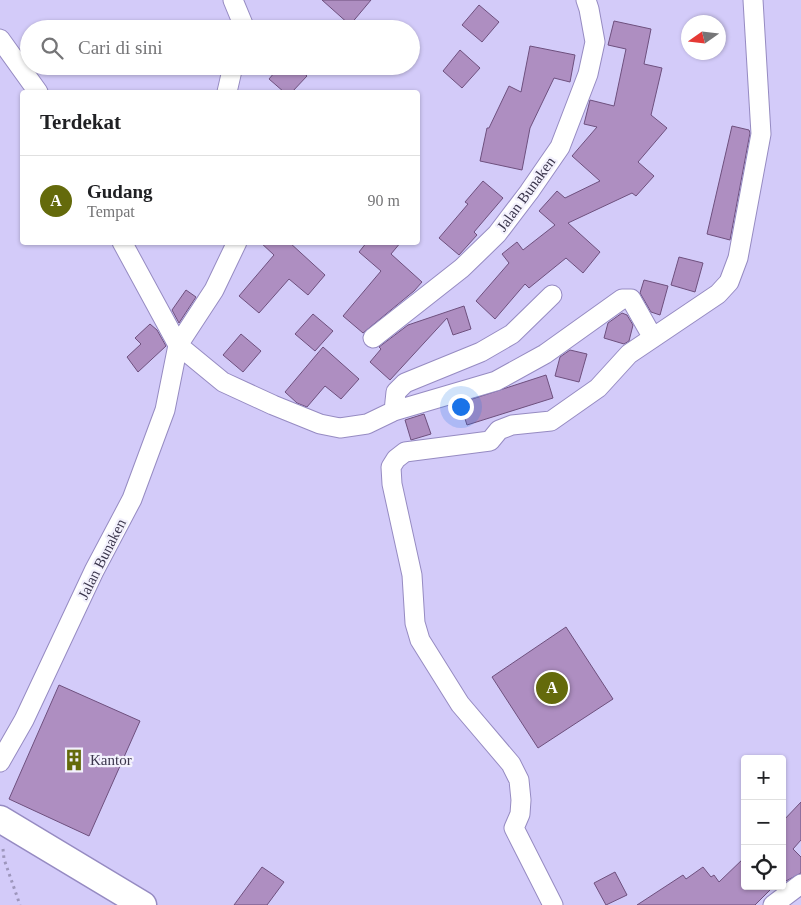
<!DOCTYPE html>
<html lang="id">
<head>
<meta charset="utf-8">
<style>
  body { margin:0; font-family:"Times New Roman",serif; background:#f2f2f2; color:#202124 }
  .controls { position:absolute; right:15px; bottom:15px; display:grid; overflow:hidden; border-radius:5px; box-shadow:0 1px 4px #0004 }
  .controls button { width:45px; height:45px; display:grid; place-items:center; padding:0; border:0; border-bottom:1px solid #e0e0e0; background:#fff; color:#202124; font:25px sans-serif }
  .compass { position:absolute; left:681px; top:15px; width:45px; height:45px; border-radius:50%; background:#fff; box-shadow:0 1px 4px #0004; rotate:256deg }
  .you { position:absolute; left:460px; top:406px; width:18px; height:18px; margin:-12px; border:4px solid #fff; border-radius:50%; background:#1a73e8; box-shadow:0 0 0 8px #1a73e833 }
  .badge { display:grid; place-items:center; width:32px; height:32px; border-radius:50%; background:#646a0b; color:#fff; font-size:16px; font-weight:700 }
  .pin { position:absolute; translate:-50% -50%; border:2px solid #fff; box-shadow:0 1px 5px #0006 }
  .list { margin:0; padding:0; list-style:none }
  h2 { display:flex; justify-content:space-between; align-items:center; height:65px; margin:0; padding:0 20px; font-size:21px }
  h2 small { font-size:16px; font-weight:400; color:#757577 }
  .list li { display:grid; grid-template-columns:32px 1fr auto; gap:15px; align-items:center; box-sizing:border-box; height:90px; padding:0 20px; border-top:1px solid #e0e0e0 }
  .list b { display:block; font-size:19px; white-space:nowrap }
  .list p { margin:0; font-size:16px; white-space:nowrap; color:#757577 }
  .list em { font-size:16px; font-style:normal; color:#757577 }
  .icon { flex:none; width:28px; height:28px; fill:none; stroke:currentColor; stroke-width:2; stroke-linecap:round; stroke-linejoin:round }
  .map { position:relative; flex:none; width:801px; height:905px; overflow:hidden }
  .search { position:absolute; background:#fff; box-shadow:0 1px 4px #0004; left:20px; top:20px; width:400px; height:55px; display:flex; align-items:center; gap:12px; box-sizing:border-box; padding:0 18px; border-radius:28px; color:#757577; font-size:19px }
  .panel { position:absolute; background:#fff; box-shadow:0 1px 4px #0004; left:20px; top:90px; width:400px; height:155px; border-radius:5px }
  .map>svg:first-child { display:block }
  .building { fill:#ae8ec1; stroke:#6e507e }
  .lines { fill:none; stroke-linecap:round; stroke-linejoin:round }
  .minor-casing { stroke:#968bc2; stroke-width:21 }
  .secondary-casing { stroke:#968bc2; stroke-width:29 }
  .path { stroke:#9d96bc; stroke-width:3; stroke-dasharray:2.5 4; stroke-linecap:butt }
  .minor { stroke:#fff; stroke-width:19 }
  .secondary { stroke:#fff; stroke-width:26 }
  .labels { text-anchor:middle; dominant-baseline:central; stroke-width:4.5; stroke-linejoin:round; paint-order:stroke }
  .street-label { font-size:15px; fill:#3b364d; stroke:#f3f1fd }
  .poi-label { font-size:15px; fill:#3b364d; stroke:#f3f1fd; text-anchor:start }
</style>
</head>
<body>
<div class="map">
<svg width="801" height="905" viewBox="0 0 801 905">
  <rect width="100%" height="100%" fill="#d3cbf9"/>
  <path class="building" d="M 322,0 L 371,0 L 350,25 Z
    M 479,5 L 499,22 L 482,42 L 462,25 Z
    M 614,21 L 651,29 L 644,64 L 662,68 L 651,115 L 667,128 L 638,162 L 654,176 L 636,196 L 632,193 L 568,223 L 600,252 L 583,273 L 566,258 L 529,288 L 525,284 L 495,319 L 476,301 L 509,263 L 502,254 L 517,242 L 523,250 L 555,225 L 539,211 L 557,191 L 565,198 L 600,181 L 572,156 L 597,127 L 584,124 L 590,100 L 614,106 L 626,49 L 608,45 Z
    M 530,46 L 575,55 L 570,82 L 554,78 L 530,128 L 522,170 L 480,161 L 487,128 L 489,128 L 509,86 L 521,92 Z
    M 460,50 L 480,68 L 462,88 L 443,71 Z
    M 280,66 L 296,66 L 307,76 L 292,92 L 284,92 L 269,79 Z
    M 732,126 L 749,130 L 750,133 L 730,240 L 707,234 Z
    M 483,181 L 503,198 L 474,232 L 477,235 L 459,255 L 439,238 L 468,204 L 465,202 Z
    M 260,242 L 289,242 L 325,275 L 308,295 L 289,279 L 259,313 L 239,296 L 274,255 Z
    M 367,242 L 401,242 L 391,254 L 422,282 L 414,291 L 363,333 L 343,316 L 381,271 L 359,252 Z
    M 679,257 L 703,263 L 695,292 L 671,285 Z
    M 644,280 L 668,286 L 660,315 L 651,312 L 640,293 Z
    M 186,290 L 196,297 L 179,323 L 172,310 Z
    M 464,306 L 471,329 L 453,335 L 447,318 L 390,380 L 370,362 L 381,349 L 379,347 L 408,325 Z
    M 622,313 L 627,315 L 633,325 L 629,341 L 624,344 L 604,338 L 608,323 Z
    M 313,314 L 333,331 L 315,351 L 295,334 Z
    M 150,324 L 157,330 L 166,346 L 138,372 L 127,357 L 141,344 L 135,338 Z
    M 241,334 L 261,351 L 243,372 L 223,355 Z
    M 323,347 L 359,379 L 341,399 L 325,386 L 307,407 L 297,403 L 285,392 Z
    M 570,350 L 587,354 L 579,382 L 555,376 L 560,357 Z
    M 546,375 L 553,398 L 467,425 L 460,403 Z
    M 424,414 L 431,434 L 411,440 L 405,420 Z
    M 566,627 L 613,699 L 538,748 L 492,677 Z
    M 59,685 L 140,721 L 89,836 L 9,799 Z
    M 801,802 L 801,840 L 793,849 L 801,857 L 801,873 L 786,881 L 782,875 L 782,822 Z
    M 745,857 L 745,886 L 774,886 L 755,905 L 637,905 L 683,875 L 686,879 L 703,867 L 711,877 L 714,875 L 719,882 Z
    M 262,867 L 284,882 L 267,905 L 234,905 Z
    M 615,872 L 627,895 L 606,905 L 594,883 Z"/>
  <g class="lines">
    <g class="minor-casing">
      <path id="minor" d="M 233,0 L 245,29
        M 0,39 L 38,92
        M 227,92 L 233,66
        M 122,242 L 178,345 L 223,382 L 273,405 L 320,424 L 340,428 L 367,424 L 394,411 L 496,381 L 545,354 L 622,299 L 631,299 L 653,338
        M 373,338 L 462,268 L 497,234 L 529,192 L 560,147 L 588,74 L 595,42 L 589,9 L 586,0
        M 394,411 L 396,392 L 405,383 L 481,352 L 512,334 L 552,295
        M 0,762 L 24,720 L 94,571 L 132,499 L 165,410 L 178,345 L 214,290 L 237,242
        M 553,905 L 514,828 L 520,814 L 521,800 L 519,780 L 511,764 L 460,704 L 420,640 L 415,623 L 412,575 L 392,484 L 391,467 L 396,459 L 405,452 L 490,441 L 499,430 L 512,425 L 551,421 L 598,388 L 629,354 L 718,294 L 729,282 L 738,258 L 761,134 L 753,0
        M 773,905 L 801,884"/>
    </g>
    <g class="secondary-casing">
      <path id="secondary" d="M 0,819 L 143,905"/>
    </g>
    <path class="path" d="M 3,849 L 4,859 L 20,905"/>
    <use href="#minor" class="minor"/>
    <use href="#secondary" class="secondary"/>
  </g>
  <defs>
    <g id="building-bare" transform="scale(1.725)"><path d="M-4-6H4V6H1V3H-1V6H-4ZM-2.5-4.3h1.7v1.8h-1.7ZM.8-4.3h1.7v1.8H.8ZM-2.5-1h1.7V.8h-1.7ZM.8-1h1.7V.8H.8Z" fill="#646a0b" stroke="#f3f1fd" stroke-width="2.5" paint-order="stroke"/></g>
  </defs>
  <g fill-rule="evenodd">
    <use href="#building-bare" x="74" y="760"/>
  </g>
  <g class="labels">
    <g class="street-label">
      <text transform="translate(526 194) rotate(-54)">Jalan Bunaken</text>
      <text transform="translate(102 559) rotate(-63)">Jalan Bunaken</text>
    </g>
    <g class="poi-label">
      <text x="90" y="760">Kantor</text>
    </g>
  </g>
</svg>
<div class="controls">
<button>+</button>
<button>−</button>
<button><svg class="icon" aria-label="locate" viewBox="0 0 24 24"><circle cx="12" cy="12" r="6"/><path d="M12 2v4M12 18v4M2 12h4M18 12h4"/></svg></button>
</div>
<svg class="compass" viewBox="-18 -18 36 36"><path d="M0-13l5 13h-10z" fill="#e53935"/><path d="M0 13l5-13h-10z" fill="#757577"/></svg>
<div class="you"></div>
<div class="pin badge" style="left:552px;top:688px">A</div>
<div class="search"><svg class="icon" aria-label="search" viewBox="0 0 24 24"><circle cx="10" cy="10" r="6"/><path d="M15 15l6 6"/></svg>Cari di sini</div>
<section class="panel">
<h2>Terdekat<small></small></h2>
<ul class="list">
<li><span class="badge">A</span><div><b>Gudang</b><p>Tempat</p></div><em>90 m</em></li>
</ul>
</section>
</div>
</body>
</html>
